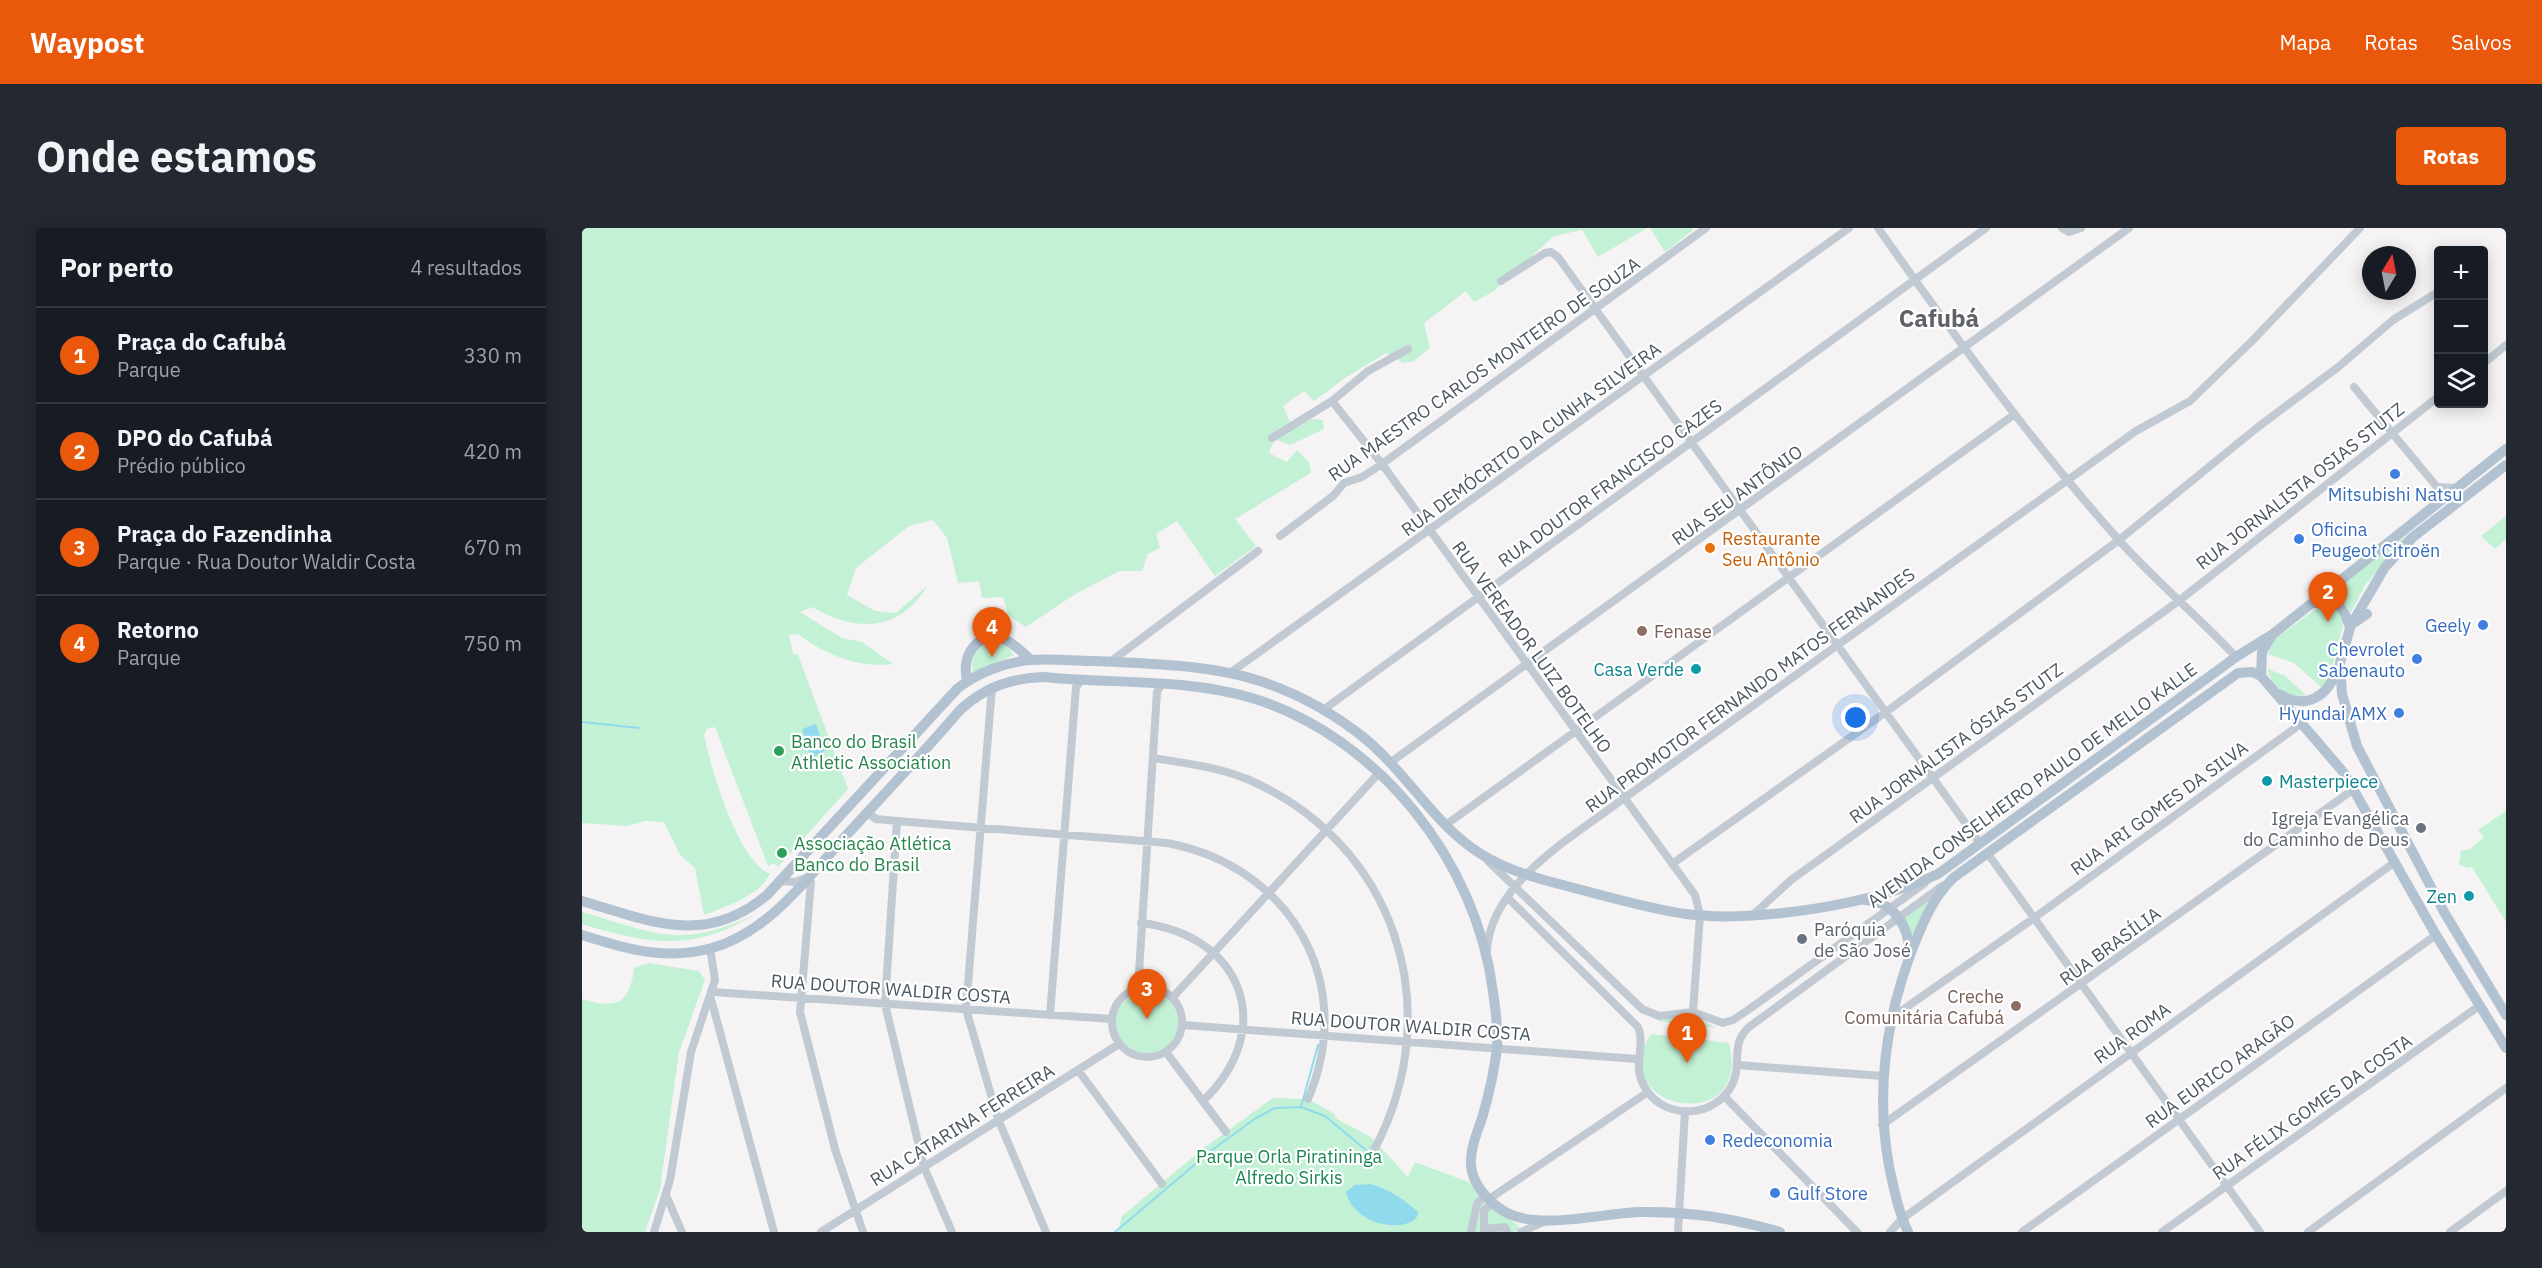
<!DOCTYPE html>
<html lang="pt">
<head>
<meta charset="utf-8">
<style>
  body { margin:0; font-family:"IBM Plex Sans",sans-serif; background:#242831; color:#f1f3f6 }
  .controls { position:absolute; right:18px; top:18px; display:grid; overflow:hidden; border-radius:6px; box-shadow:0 3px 15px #0003 }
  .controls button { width:54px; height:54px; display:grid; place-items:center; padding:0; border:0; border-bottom:2px solid #363941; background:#171b24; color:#f1f3f6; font:30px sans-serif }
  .compass { position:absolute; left:1780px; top:18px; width:54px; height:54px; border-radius:50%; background:#171b24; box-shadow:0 3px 15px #0003; rotate:10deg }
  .you { position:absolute; left:1274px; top:490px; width:21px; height:21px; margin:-15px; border:4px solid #fff; border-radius:50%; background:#1a73e8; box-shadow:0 0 0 9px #1a73e833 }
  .badge { display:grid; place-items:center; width:39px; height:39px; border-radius:50%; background:#ea580c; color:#fff; font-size:20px; font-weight:700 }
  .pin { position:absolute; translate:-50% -50px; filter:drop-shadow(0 2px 3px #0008) }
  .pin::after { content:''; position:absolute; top:32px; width:21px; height:18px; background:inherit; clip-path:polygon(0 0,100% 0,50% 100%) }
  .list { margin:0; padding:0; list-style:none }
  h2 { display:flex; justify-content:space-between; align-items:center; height:78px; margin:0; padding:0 24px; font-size:26px }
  h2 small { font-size:20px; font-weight:400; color:#9ea1a6 }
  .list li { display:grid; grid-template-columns:39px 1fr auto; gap:18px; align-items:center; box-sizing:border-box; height:96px; padding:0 24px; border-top:2px solid #363941 }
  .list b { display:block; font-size:22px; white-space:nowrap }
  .list p { margin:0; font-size:20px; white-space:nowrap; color:#9ea1a6 }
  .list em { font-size:20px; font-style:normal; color:#9ea1a6 }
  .icon { flex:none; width:33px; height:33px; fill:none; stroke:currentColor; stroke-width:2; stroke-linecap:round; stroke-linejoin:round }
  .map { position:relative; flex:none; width:1924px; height:1004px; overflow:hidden; border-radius:6px }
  header { display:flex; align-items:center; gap:36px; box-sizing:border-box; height:84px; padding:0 30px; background:#ea580c; color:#fff }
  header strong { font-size:28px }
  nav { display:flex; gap:33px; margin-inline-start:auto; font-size:21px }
  .intro { display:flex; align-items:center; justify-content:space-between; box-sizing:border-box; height:144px; padding:0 36px }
  h1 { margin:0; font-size:42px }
  .button { padding:15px 27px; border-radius:6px; background:#ea580c; color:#fff; font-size:21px; font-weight:700 }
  main { display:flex; gap:36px; padding:0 36px }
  aside { flex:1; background:#171b24; border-radius:6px; box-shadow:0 3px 15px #0003 }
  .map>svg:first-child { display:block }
  .green { fill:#c3f1d5 }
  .water { fill:#90daee }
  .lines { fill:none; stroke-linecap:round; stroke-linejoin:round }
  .stream { stroke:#90daee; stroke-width:2 }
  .minor { stroke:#c1cad2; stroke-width:8 }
  .major { stroke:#b3c2d1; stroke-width:10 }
  .shop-dot { fill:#3f7fe0; stroke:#fff; stroke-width:2 }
  .food-dot { fill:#e8710a; stroke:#fff; stroke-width:2 }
  .education-dot { fill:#8d6e63; stroke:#fff; stroke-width:2 }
  .culture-dot { fill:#0f9aa8; stroke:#fff; stroke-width:2 }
  .leisure-dot { fill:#2e9e5b; stroke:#fff; stroke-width:2 }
  .worship-dot { fill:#6b7280; stroke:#fff; stroke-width:2 }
  .labels { text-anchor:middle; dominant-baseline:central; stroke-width:4.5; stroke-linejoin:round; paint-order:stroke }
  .street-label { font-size:18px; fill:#4a5661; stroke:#fff }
  .shop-label { font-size:18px; fill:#366cbe; stroke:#fff; text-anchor:start }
  .food-label { font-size:18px; fill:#c56008; stroke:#fff; text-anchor:start }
  .education-label { font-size:18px; fill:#785e54; stroke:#fff; text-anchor:start }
  .culture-label { font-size:18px; fill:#0d838f; stroke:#fff; text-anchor:end }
  .leisure-label { font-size:18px; fill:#27864d; stroke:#fff; text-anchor:start }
  .worship-label { font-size:18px; fill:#5b616d; stroke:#fff; text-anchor:end }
  .park-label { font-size:18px; fill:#17864f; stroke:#fff }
  .district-label { font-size:24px; font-weight:bold; fill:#5f6368; stroke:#fff }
</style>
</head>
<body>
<header>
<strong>Waypost</strong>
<nav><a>Mapa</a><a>Rotas</a><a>Salvos</a></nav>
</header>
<div class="intro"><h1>Onde estamos</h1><a class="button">Rotas</a></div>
<main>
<aside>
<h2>Por perto<small>4 resultados</small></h2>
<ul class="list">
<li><span class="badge">1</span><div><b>Praça do Cafubá</b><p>Parque</p></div><em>330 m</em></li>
<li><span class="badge">2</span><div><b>DPO do Cafubá</b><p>Prédio público</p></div><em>420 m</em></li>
<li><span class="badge">3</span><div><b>Praça do Fazendinha</b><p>Parque · Rua Doutor Waldir Costa</p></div><em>670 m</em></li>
<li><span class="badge">4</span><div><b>Retorno</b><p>Parque</p></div><em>750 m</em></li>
</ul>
</aside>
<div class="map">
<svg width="1924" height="1004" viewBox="0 0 1924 1004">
  <rect width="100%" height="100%" fill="#f5f3f3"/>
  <path class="green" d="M 0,0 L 1065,0 L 1016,29 L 1000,2 L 972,8 L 912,63 L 892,74 L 884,63 L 842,95 L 848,120 L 832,133 L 821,135 L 804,125 L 763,150 L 732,173 L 722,163 L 701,178 L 710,199 L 729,191 L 741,192 L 742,201 L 708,217 L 692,211 L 687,225 L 705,234 L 715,222 L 727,234 L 729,245 L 653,291 L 674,318 L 633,348 L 595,293 L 574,306 L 578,320 L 566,326 L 560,343 L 537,343 L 490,368 L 444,399 L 426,387 L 421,369 L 400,370 L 397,353 L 376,355 L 365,310 L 351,292 L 327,298 L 274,340 L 265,367 L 293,383 L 314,385 L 345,358 C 318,405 272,404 230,379 L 218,384 L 260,410 L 280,414 L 311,436 C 278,441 242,426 216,406 L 207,407 L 211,426 L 216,427 L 266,561 L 196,639 L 192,635 L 186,638 L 133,499 L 125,501 L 122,507 C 129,540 155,632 188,646 C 175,669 145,678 122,687 L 113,640 L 98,627 L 82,594 L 63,593 L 45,598 L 0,595 Z
    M 1068,0 L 1110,0 L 1111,2 L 1083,24 Z
    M 1924,288 L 1924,311 L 1913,321 L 1899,308 Z
    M 1830,303 L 1784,356 L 1769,384 L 1760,373 L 1746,367 Z
    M 1738,378 L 1754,379 L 1762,393 L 1748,448 L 1740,460 L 1712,435 L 1686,426 L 1693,411 Z
    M 408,414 L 426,419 L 432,427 L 390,445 L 391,425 Z
    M 1685,441 L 1702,447 L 1724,467 C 1705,471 1690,459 1685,441 Z
    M 1924,583 L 1924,694 L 1890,639 L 1885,640 L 1877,636 L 1879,623 L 1888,621 L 1902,609 L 1896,602 Z
    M 1358,662 L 1330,714 L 1320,689 Z
    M 0,684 C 75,706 101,722 175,685 C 112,724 68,717 0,696 Z
    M 66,735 L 117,743 L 123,752 L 97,824 L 78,961 L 63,1004 L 0,1004 L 0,771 C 33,781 48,777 52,740 Z
    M534 794a31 31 0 1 1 62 0a31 31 0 1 1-62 0Z
    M 1110,787 L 1135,800 L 1076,793 L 1088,789 Z
    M 1069,806 L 1147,815 C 1171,912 1019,880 1069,806 Z
    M 691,870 L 726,871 L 751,885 L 755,891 L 789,909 L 826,949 L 833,934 L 889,955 L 914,983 L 936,997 L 937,1001 L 932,1004 L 536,1004 L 540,988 L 623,919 Z"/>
  <path class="water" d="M 234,496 L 243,523 L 229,530 L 220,501 Z
    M 788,956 C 808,962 820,970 836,984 C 837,1004 774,1004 764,964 L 773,957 Z"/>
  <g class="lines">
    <path class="stream" d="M 0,494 L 57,500
      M 719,879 L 736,817
      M 533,1004 L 630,922 L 674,890 L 693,880 L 719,879 L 743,888 L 792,929"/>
    <path class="minor" d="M 1296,0 C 1371,106 1448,212 1535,310 C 1572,352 1616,388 1654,429
      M 1480,0 L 1487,4 L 1499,0
      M 919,53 L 963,25 L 969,24 L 976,29 L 1397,614
      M 1902,135 L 1924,117
      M 1772,159 L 1855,259
      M 750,173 L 800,236 L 1113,667 L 1118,687 L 1111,784
      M 690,210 L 750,173 L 786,143 L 826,121
      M 1853,277 L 1855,259 L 1875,260
      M 698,308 L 751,268 L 762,255 L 780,249 L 800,236 L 1124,0
      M 528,434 L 676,323
      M 648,445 L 1267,0
      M 410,459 L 384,781 L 416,891 L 464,1004
      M 741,482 L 1404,0
      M 571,530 C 603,535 635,539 665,551 C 814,615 867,781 792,922
      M 809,534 L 1547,0
      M 285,584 L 294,591 L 315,593 L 585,615 C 708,638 776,754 726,871
      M 315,593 L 303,776 L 342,939 L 370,1004
      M 865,596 L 1433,186
      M 1406,626 L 1678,1004
      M 906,633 L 1060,781 L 1077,788 L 1111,784 L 1141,795 L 1151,792 L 1166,782 L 1343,655
      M 1090,636 L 1304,484 L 1537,312 L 1676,199 L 1755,140 L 1811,92 L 1856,64
      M 198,653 L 213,654 L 224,650 L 229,654 L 218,784 L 253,921 L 281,1004
      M 926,670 L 1056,799 C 1064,817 1050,836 1062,858 C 1079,890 1126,892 1147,862 C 1163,839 1146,818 1167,799 L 1360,658
      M 1171,687 L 1209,652 L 1598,372 L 1856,169
      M 559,695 C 661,707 696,801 621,873
      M 905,723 C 908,655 992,608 1041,571 L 1554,203 L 1608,173 L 1670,113 L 1778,0
      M530 794a35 35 0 1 1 70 0a35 35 0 1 1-70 0Z
      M 556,760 L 575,464 L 579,457
      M 131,764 L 530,791
      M 591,769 L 796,546
      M 129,771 L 192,1004
      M 468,787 L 494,459 L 499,453
      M 1309,790 L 1452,690 L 1720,495
      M 601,797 L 1055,831
      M 584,824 L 644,904
      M 1156,837 L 1300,848
      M 496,842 L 580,956
      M 1142,868 L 1275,1004
      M 1300,897 L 1772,561
      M 84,967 L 100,1004
      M 907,971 L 1066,864
      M 911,975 L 902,982 L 902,1001 L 923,999 L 925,1004
      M 72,1004 L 88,952 L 109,824 L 133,752 L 128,720
      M 239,1004 L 537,816
      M 889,1004 L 895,976 L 903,967
      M 939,1004 L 964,993
      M 1096,1004 L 1103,883
      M 1308,1004 L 1320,991 L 1813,634
      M 1440,1004 L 1854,707
      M 1580,1004 L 1897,778
      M 1726,1004 L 1924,860
      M 1868,1004 L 1924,963"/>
    <path class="major" d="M 1924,237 L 1831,309 L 1803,339 L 1769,397 L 1758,435 L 1760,466 L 1775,518 L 1862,684 L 1924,787
      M 1734,375 C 1755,368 1763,381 1768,400
      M 1769,397 L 1785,386
      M 1679,448 L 1680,424 L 1689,409
      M 385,452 C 379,429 394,403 421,411 C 432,415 440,424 449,432
      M 1697,466 C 1725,483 1746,468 1756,440
      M 1283,672 C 1311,673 1328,699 1327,725
      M 0,673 C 68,693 123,719 185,667 L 375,461 C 394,445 424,434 449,432 C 470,430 492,433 513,433 C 568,436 625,436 678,453 C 714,465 751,485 781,509 C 824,543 852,597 899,626 C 929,645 966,653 1000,662 C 1034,671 1069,681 1104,686 C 1175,695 1293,676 1356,646 L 1654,429 L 1691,406 L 1924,221
      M 0,707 C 44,721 83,733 130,720 C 190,703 230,644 271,600 C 307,561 344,522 378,482 C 403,459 429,450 462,449 C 530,456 603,450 670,470 C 797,509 895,634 911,764 C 914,783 916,802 915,821 C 912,843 907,866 901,887 C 896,903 888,919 889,937 C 890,955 905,972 920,982 C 953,1004 1019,985 1058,984 C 1106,983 1152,990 1198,1004
      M 1326,1004 C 1316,983 1312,961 1307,938 C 1293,861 1304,789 1332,717 C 1342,692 1351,670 1371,650 L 1656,445 L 1670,444 L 1679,448 L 1762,545 L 1854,707 L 1924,820"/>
  </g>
  <g class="shop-dot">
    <circle cx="1813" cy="246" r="6"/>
    <circle cx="1717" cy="311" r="6"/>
    <circle cx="1901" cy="397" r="6"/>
    <circle cx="1835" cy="431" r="6"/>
    <circle cx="1817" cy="485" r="6"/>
    <circle cx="1128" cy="912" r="6"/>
    <circle cx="1193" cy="965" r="6"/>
  </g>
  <circle class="food-dot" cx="1128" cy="320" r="6"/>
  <g class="education-dot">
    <circle cx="1060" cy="403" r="6"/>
    <circle cx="1434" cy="778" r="6"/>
  </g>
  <g class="culture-dot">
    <circle cx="1114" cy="441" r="6"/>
    <circle cx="1685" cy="553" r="6"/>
    <circle cx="1887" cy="668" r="6"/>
  </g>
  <g class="leisure-dot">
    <circle cx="197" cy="523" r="6"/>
    <circle cx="200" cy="625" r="6"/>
  </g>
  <g class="worship-dot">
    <circle cx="1839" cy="600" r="6"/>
    <circle cx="1220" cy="711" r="6"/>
  </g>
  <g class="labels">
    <g class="street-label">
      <text transform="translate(902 141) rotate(-35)">RUA MAESTRO CARLOS MONTEIRO DE SOUZA</text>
      <text transform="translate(949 211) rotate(-36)">RUA DEMÓCRITO DA CUNHA SILVEIRA</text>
      <text transform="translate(1028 255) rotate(-36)">RUA DOUTOR FRANCISCO CAZES</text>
      <text transform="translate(1718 258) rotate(-38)">RUA JORNALISTA OSIAS STUTZ</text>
      <text transform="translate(1155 267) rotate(-36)">RUA SEU ANTÔNIO</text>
      <text transform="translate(950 419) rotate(54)">RUA VEREADOR LUIZ BOTELHO</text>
      <text transform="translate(1168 462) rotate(-36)">RUA PROMOTOR FERNANDO MATOS FERNANDES</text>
      <text transform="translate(1374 515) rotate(-36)">RUA JORNALISTA ÓSIAS STUTZ</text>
      <text transform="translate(1450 557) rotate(-36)">AVENIDA CONSELHEIRO PAULO DE MELLO KALLE</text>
      <text transform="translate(1577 580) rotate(-36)">RUA ARI GOMES DA SILVA</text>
      <text transform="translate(1528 718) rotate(-36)">RUA BRASÍLIA</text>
      <text transform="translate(309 761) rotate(4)">RUA DOUTOR WALDIR COSTA</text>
      <text transform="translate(829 798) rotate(4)">RUA DOUTOR WALDIR COSTA</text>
      <text transform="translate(1550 805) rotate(-36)">RUA ROMA</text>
      <text transform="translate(1638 843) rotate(-36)">RUA EURICO ARAGÃO</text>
      <text transform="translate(1730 879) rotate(-35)">RUA FÉLIX GOMES DA COSTA</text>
      <text transform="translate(380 897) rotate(-32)">RUA CATARINA FERREIRA</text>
    </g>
    <g class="shop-label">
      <text x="1813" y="266" text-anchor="middle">Mitsubishi Natsu</text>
      <text x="1729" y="301">Oficina<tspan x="1729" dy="21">Peugeot Citroën</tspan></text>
      <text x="1889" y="397" text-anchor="end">Geely</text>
      <text x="1823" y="421" text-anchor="end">Chevrolet<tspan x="1823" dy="21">Sabenauto</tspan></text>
      <text x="1805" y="485" text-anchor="end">Hyundai AMX</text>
      <text x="1140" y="912">Redeconomia</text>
      <text x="1205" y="965">Gulf Store</text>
    </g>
    <g class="food-label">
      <text x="1140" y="310">Restaurante<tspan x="1140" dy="21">Seu Antônio</tspan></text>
    </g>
    <g class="education-label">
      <text x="1072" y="403">Fenase</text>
      <text x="1422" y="768" text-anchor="end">Creche<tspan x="1422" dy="21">Comunitária Cafubá</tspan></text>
    </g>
    <g class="culture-label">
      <text x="1102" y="441">Casa Verde</text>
      <text x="1697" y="553" text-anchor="start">Masterpiece</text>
      <text x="1875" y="668">Zen</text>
    </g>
    <g class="leisure-label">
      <text x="209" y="513">Banco do Brasil<tspan x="209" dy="21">Athletic Association</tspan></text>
      <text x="212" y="615">Associação Atlética<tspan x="212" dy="21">Banco do Brasil</tspan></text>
    </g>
    <g class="worship-label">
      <text x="1827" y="590">Igreja Evangélica<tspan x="1827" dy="21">do Caminho de Deus</tspan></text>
      <text x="1232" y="701" text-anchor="start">Paróquia<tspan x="1232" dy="21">de São José</tspan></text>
    </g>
    <g class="park-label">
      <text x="707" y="928">Parque Orla Piratininga<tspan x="707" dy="21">Alfredo Sirkis</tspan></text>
    </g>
    <g class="district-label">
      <text x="1357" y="90">Cafubá</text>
    </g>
  </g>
</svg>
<div class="controls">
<button>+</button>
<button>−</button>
<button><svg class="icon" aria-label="layers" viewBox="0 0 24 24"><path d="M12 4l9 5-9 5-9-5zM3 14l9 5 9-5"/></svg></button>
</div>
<svg class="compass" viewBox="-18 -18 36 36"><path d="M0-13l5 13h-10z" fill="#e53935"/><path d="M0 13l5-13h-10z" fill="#9ea1a6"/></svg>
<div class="you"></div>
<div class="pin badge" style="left:1105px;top:835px">1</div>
<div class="pin badge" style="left:1746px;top:394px">2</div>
<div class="pin badge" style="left:565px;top:791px">3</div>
<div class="pin badge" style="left:410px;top:429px">4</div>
</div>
</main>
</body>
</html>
